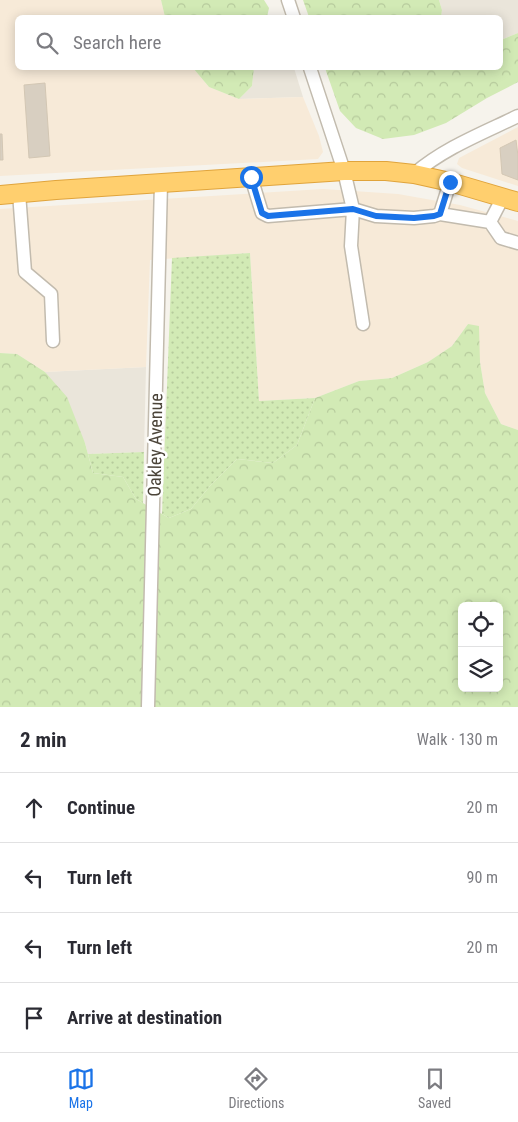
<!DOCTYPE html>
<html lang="en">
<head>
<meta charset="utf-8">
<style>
  body { margin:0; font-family:"Roboto Condensed",sans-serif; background:#f7f7f7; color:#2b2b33 }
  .controls { position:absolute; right:15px; bottom:15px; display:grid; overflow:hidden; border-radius:8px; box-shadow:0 2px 12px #0003 }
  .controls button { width:45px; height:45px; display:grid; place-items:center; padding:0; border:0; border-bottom:1px solid #e1e1e2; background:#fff; color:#2b2b33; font:25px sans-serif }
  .stop { position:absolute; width:15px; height:15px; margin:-11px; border:4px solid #1a73e8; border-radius:50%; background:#fff }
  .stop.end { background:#1a73e8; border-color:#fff; box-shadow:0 1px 5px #0008 }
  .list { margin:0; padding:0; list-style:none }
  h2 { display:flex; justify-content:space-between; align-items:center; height:65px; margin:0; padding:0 20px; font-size:21px }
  h2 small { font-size:16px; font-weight:400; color:#7c7c81 }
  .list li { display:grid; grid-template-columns:32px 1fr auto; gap:15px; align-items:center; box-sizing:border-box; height:70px; padding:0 20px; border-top:1px solid #e1e1e2 }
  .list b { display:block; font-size:19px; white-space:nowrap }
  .list em { font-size:16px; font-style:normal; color:#7c7c81 }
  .icon { flex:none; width:28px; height:28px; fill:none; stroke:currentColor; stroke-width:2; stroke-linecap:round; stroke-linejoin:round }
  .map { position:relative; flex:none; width:518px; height:707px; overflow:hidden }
  .search { position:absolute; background:#fff; box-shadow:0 2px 12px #0003; left:15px; right:15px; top:15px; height:55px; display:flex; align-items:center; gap:12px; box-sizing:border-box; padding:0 18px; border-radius:8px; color:#7c7c81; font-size:19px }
  .sheet { height:345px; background:#fff }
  nav { display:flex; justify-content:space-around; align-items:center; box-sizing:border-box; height:70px; border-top:1px solid #e1e1e2; background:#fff; font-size:14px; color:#7c7c81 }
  nav a { display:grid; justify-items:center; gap:2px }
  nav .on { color:#1a73e8 }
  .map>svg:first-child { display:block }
  .residential { fill:#eae5da }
  .commercial { fill:#f7ead8 }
  .grass { fill:url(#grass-dots) }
  .forest { fill:url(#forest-crowns); fill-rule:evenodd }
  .building { fill:#d8cfc1; stroke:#d3c7b4 }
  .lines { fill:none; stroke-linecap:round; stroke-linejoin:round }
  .minor-casing { stroke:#c2bbae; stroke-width:15 }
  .highway-casing { stroke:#e0a43c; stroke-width:20 }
  .minor { stroke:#fff; stroke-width:12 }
  .highway { stroke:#ffcf6e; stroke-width:18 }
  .route { stroke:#1a73e8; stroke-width:6 }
  .labels { text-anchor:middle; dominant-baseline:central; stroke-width:5; stroke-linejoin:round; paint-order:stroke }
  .street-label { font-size:18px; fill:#4b4439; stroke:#fff }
</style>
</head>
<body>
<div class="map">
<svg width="518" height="707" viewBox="0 0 518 707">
  <defs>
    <pattern id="grass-dots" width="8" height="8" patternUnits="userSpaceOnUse" patternTransform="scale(1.25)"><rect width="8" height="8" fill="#d2eab5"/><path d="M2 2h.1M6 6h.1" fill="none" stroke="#b6ca9c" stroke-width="1.8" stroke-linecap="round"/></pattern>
    <pattern id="forest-crowns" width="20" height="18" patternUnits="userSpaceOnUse" patternTransform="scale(1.25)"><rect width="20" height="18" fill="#d2eab5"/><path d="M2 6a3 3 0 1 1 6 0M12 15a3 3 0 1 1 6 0" fill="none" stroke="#b6ca9c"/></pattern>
  </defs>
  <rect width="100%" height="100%" fill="#f6f3ec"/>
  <path class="residential" d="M 439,0 L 518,0 L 518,33 L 501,40 L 500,18 L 441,17 L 442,10 Z
    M 254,68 L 294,68 L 303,97 L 239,99 L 252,86 Z
    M 146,367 L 144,452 L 88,454 L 85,443 L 45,372 Z"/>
  <path class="commercial" d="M 0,0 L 161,0 L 165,17 L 18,18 L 18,68 L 193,68 L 209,87 L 239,99 L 303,97 L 319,136 L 323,152 L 318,159 L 0,176 Z
    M 518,127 L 518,186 L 462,168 L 457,164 L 459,158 Z
    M 323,189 L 398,194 L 460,205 L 518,221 L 518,430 L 501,424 L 485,393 L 480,362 L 468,324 L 452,346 L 428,362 L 392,378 L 359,381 L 315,398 L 259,401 L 250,253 L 150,260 L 146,367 L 45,372 L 17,354 L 0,353 L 0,209 Z"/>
  <path class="grass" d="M 250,253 L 259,401 L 315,398 L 297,445 L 273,463 L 237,459 L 210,486 L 191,509 L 169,518 L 162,514 L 172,258 Z
    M 144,452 L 143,503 L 136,499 L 123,477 L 93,473 L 88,454 Z"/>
  <path class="forest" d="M 161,0 L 264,0 L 269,8 L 267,17 L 165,17 Z
    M 303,0 L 439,0 L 442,10 L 441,17 L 309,17 Z
    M 518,33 L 518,82 L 487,98 L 446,123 L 414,135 L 383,139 L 356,128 L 340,111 L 325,68 L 500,68 L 501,40 Z
    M 193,68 L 254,68 L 252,86 L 239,99 L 209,87 Z
    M 468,324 L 479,326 L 480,362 L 485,393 L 501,424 L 518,430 L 518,707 L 0,707 L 0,353 L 17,354 L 45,372 L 67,397 L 85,443 L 93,473 L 123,477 L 136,499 L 169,518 L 191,509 L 210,486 L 237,459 L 273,463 L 297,445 L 315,398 L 359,381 L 392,378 L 428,362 L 452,346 ZM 462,606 L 499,606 L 499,688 L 462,688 Z"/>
  <path class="building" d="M 45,83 L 50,156 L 29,158 L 24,85 Z
    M 0,134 L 2,134 L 3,160 L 0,160 Z
    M 516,140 L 518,156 L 518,180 L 502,174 L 500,148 Z"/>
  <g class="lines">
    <g class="minor-casing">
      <path id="minor" d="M 288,0 L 294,18
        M 414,174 C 444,148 483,133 518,116
        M 251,177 L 262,213 L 268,216 L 353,209 L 344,171 L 310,68
        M 19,193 L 25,272 L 51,294 L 53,341
        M 440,214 L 490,222 L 503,197
        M 490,222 L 501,238 L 518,243
        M 363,324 L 351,246 L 353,209 L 376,216 L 414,218 L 434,216 L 440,214 L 450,182
        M 148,707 L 161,183"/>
    </g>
    <g class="highway-casing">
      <path id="highway" d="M 0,195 L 56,190 L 344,171 L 386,171 L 414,174 L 450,182 L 518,202"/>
    </g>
    <use href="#minor" class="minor"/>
    <use href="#highway" class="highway"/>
  </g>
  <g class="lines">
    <path class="route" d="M 251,177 L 262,213 L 268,216 L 353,209 L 376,216 L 414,218 L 434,216 L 440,214 L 450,182"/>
  </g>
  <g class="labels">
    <g class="street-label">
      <text transform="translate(155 445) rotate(-89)">Oakley Avenue</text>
    </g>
  </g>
</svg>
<div class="controls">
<button><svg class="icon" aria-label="locate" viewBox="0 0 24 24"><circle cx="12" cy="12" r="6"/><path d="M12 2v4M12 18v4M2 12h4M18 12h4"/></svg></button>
<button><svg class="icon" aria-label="layers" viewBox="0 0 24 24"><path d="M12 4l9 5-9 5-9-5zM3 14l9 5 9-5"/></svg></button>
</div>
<div class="stop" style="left:251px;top:177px"></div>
<div class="stop end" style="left:450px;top:182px"></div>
<div class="search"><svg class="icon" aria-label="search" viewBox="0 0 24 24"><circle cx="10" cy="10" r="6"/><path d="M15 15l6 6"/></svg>Search here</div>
</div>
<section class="sheet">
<h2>2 min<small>Walk · 130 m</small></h2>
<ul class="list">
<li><svg class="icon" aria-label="ahead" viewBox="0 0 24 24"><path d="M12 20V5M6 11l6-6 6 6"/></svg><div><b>Continue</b></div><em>20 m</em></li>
<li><svg class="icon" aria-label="left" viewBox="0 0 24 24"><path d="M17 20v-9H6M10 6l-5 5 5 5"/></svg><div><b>Turn left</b></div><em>90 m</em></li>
<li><svg class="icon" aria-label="left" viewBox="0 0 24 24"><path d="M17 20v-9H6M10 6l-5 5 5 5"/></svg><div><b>Turn left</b></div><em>20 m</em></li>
<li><svg class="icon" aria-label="arrive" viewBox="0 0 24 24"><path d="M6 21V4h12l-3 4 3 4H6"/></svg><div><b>Arrive at destination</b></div></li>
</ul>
</section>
<nav>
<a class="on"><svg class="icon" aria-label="map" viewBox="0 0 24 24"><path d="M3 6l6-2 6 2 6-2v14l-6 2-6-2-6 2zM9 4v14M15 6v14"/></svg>Map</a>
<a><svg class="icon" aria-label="directions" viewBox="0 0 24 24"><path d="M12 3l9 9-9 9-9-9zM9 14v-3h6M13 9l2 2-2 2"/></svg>Directions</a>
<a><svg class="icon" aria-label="saved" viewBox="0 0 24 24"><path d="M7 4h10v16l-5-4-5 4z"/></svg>Saved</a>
</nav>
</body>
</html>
